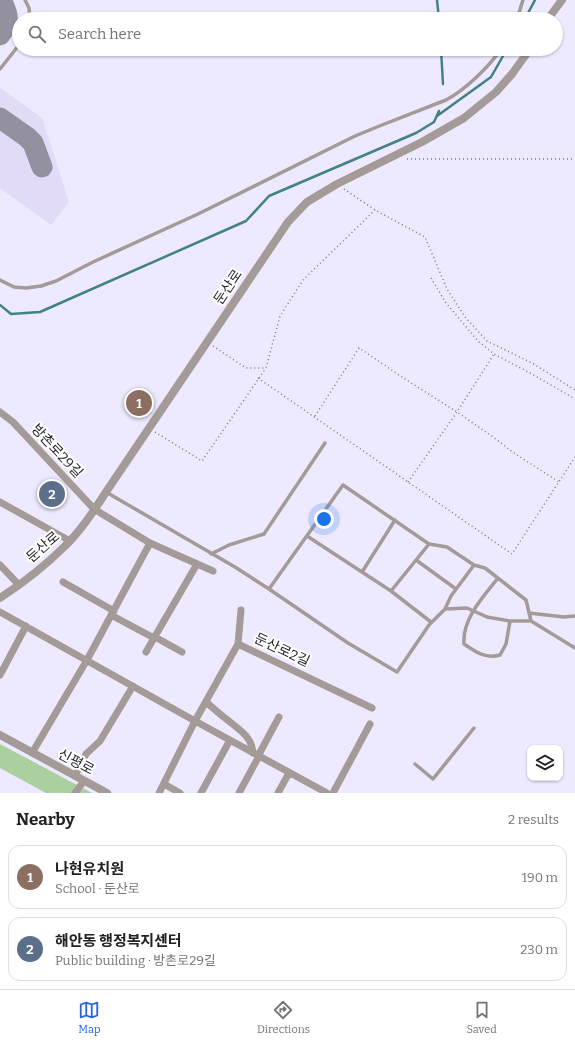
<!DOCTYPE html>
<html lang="en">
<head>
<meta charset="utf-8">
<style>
  body { margin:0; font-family:Bitter,"Noto Sans KR",serif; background:#f6f6f6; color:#202124 }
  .controls { position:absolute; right:12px; bottom:12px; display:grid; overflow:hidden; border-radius:8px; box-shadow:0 1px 3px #0004 }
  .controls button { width:36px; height:36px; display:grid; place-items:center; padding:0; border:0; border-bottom:1px solid #e0e0e0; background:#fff; color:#202124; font:20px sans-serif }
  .you { position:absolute; left:324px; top:519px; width:14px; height:14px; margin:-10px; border:3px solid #fff; border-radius:50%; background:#1a73e8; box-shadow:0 0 0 6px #1a73e833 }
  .badge { display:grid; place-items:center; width:26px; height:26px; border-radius:50%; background:#2563eb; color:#fff; font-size:13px; font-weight:700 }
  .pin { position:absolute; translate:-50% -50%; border:2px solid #fff; box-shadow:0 1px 4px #0006 }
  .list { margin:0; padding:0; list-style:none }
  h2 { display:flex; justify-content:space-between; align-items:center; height:52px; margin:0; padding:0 16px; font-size:17px }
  h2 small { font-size:13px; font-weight:400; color:#757577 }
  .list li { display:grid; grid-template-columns:26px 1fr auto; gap:12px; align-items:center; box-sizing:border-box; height:64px; margin:0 8px 8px; padding:0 8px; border:1px solid #e0e0e0; border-radius:12px }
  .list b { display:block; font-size:15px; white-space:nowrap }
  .list p { margin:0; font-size:13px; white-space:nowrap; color:#757577 }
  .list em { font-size:13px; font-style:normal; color:#757577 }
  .icon { flex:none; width:22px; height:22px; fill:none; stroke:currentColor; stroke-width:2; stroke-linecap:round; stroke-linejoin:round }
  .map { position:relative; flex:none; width:575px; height:793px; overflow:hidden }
  .search { position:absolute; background:#fff; box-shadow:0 1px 3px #0004; left:12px; right:12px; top:12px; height:44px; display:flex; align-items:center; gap:10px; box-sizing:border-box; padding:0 14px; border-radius:22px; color:#757577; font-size:15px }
  .sheet { height:196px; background:#fff }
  nav { display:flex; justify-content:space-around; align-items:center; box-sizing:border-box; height:56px; border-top:1px solid #e0e0e0; background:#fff; font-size:11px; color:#757577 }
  nav a { display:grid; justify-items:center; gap:2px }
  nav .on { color:#2563eb }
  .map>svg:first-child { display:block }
  .built { fill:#e1dbf7 }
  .green { fill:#abcf9e }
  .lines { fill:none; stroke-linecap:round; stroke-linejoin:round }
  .stream { stroke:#428184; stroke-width:2.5 }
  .taxiway { stroke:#93909f; stroke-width:21 }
  .path { stroke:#7d7a88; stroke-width:1.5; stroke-dasharray:1 3; stroke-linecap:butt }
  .service { stroke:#a49a97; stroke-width:3.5 }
  .minor { stroke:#a49a97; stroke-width:7 }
  .tertiary { stroke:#a49a97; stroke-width:8 }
  .labels { text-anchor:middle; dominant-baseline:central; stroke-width:4; stroke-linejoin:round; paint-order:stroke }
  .street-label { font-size:14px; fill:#201e26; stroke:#fff }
</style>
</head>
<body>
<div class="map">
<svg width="575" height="793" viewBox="0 0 575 793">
  <rect width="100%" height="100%" fill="#ede9fe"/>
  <path class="built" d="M 0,88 L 42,118 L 69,202 L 51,225 L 0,188 Z"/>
  <path class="green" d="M 0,744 L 92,793 L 46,793 L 0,768 Z"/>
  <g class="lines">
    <path class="stream" d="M 437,0 L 439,19
      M 525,19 L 535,0
      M 441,49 L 443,84
      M 437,116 L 491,77 L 507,49
      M 0,305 L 11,314 L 40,312 L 246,221 L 269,196 L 416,133 L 434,122 L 439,111"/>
    <path class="taxiway" d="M 0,35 C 10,21 9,15 1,0
      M 0,118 L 27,137 L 33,143 L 42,167"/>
    <path class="path" d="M 407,159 L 575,159
      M 344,189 L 375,210 L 425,237 L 447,289 L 465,317 L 487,341 L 532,363 L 575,390
      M 431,278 L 446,303 L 478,341 L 494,354 L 530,373 L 575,399
      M 213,346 L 246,368 L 266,368 L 280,316 L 303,280 L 375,210
      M 258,378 L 512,554 L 575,457
      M 315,416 L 359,348 L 405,379 L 457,412 L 493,437 L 514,453 L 559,482
      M 155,432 L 202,461 L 266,368
      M 408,482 L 457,412 L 494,354"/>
    <path class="service" d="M 25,0 L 29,8 L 30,19
      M 517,19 L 523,0
      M 0,69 L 19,45
      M 0,280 L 14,287 L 26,288 L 41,286 L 56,281 L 93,262 L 198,214 L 355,136 L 382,125 L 446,100 C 465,90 489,67 501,49
      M 106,492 L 235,567 L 269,589 L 348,643 L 397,672 L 429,625 L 445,609 L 467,608 L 487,617 L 510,621 L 531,621 L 575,648
      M 307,536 L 391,591
      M 429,544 L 391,591 L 431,622
      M 211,554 L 229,545 L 264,534 L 325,443
      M 416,560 L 456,589
      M 362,572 L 395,520
      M 498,578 C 483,597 462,619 464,644 C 476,652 485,659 500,655 L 506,644 L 510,621
      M 269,589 L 343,485 L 429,544 L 447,547 L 474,565 L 485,568 L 526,600 L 531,621
      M 445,609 L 451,596 L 474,565
      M 529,613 L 564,617 L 575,616
      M 415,764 L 433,779 L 474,728"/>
    <path class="minor" d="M 0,412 L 13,422 L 94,509 L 150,543 L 213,571
      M 0,502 L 70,541
      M 0,565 L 19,585
      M 63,582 L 114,611
      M 0,612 L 195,721 L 327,793
      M 111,615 L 154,638 L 146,652
      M 155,637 L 182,652
      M 154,638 L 197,564
      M 238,644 L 372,708
      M 0,675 L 26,626
      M 206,702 C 212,707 218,713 225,718 C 237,728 252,736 253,753
      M 32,753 L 87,660 L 150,543
      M 258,756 L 279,717
      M 75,776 L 86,754 L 100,741 L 133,686
      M 164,784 L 180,793
      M 75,793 L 84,781
      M 159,793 L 195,721 L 238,644 L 241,610
      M 201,793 L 230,740
      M 239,793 L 259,756
      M 278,793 L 289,773
      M 333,793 L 370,724"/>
    <path class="tertiary" d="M 548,19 L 562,0
      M 0,598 C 23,583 46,565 65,546 C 81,531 94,511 106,492 L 288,222 L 307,202 L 337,184 L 422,142 L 464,118 L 496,92 L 512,74 L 530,49
      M 0,735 L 107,793"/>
  </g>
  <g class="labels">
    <g class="street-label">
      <text transform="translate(228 287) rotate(-56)">둔산로</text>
      <text transform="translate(57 451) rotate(47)">방촌로29길</text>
      <text transform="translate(43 547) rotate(-41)">둔산로</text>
      <text transform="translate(282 650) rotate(25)">둔산로2길</text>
      <text transform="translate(76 762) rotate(28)">신평로</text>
    </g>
  </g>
</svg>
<div class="controls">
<button><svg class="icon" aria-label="layers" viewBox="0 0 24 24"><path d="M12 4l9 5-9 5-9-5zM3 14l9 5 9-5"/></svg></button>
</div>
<div class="you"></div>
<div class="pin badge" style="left:139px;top:403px;background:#8d6e63">1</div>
<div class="pin badge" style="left:52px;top:494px;background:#5c6f8a">2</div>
<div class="search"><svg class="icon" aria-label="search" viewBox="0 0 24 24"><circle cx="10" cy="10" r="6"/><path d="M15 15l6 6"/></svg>Search here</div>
</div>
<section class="sheet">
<h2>Nearby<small>2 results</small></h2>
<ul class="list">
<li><span class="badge" style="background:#8d6e63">1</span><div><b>나현유치원</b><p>School · 둔산로</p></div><em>190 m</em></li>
<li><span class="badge" style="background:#5c6f8a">2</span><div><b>해안동 행정복지센터</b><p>Public building · 방촌로29길</p></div><em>230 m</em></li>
</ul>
</section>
<nav>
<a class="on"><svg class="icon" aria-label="map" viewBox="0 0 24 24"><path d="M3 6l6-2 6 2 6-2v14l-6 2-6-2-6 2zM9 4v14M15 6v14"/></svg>Map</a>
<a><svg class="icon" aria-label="directions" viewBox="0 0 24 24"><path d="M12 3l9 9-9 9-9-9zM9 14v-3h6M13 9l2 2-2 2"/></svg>Directions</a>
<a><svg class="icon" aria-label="saved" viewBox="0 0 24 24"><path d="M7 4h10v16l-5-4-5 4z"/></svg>Saved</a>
</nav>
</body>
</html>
